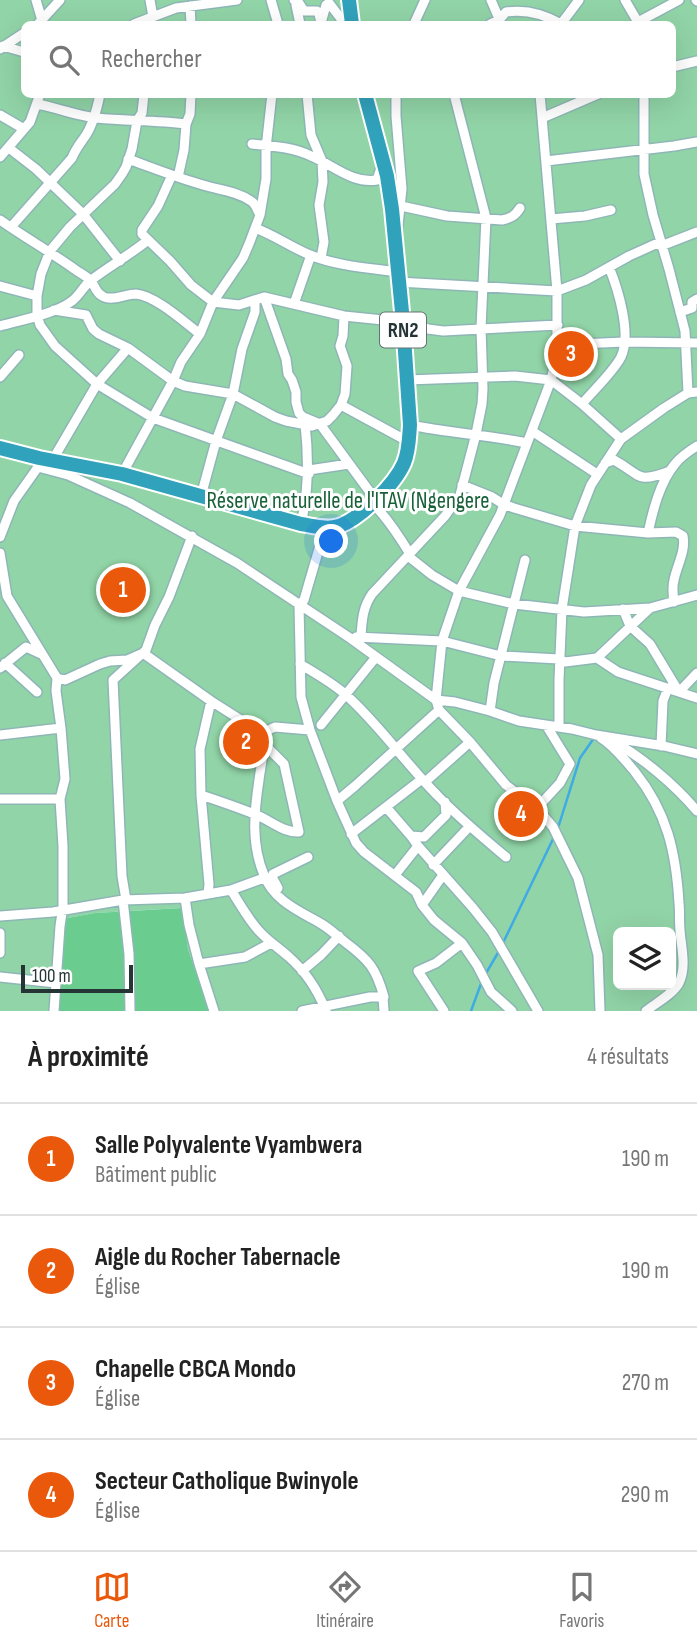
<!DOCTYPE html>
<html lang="fr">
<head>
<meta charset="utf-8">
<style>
  body { margin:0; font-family:"Sofia Sans Condensed",sans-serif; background:#f2f2f2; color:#222 }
  .controls { position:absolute; right:21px; bottom:21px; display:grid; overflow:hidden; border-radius:10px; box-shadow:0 7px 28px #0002 }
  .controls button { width:63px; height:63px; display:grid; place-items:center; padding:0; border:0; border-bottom:2px solid #e0e0e0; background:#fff; color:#222; font:35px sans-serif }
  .scale { position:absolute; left:21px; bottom:18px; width:112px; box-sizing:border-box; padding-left:7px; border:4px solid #253535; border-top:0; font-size:19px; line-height:24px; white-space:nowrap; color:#253535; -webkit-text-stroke:5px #fff; paint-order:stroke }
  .you { position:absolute; left:332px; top:542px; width:24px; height:24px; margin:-18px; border:5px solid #fff; border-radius:50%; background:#1a73e8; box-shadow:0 0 0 10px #1a73e833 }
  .badge { display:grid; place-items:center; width:46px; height:46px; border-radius:50%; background:#ea580c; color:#fff; font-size:23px; font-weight:700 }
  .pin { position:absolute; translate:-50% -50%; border:4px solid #fff; box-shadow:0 2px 7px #0006 }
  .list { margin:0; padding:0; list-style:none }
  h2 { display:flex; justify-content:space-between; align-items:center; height:91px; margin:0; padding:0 28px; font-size:30px }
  h2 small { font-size:23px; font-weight:400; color:#767676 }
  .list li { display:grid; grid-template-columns:46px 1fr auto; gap:21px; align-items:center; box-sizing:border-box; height:112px; padding:0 28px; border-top:2px solid #e0e0e0 }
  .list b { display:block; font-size:26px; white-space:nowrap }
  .list p { margin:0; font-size:23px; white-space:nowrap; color:#767676 }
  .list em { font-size:23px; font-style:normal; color:#767676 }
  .icon { flex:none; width:38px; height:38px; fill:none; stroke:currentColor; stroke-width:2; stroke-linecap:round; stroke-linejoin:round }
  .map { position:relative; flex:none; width:697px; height:1011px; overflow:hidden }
  .search { position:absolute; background:#fff; box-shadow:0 7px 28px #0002; left:21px; right:21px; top:21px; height:77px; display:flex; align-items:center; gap:18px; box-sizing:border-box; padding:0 24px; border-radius:10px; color:#767676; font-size:26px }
  .sheet { height:539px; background:#fff }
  nav { display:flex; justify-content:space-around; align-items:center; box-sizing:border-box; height:98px; border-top:2px solid #e0e0e0; background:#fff; font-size:19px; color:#767676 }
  nav a { display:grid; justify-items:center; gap:4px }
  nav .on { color:#ea580c }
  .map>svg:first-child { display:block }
  .green { fill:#91d4a7; fill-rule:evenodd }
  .forest { fill:#6acd8f }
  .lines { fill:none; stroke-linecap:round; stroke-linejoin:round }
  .stream { stroke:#3faae5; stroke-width:2.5 }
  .minor-casing { stroke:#8fb6b6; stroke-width:12 }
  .highway-casing { stroke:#fff; stroke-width:18 }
  .minor { stroke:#fff; stroke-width:9 }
  .highway { stroke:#31a2bc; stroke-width:14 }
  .labels { text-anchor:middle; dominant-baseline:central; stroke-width:6; stroke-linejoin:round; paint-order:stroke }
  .shield { fill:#fff; stroke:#667272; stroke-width:2 }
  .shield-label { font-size:21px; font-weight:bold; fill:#253535 }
  .park-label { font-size:23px; fill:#196139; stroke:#fff }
</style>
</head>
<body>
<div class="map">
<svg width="697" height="1011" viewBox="0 0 697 1011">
  <rect width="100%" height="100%" fill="#d2fbfb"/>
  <path class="green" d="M 0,0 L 697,0 L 697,1011 L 209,1011 L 188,949 L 181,908 L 95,913 L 63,919 L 56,1011 L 0,1011 ZM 24,24 L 672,24 L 672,94 L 24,94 ZM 618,932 L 671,932 L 671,985 L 618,985 Z"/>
  <path class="forest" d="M 182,908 L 188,949 L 209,1011 L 56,1011 L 62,919 L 95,913 Z"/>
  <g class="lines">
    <path class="stream" d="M 558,828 L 580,758 L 594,738
      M 502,945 L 554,837
      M 485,975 L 499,951
      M 471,1011 L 482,981"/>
    <g class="minor-casing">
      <path id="minor" d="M 36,0 L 43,24
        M 150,0 L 153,17
        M 271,0 L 278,24
        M 294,0 L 297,0 L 304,11 L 317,11 L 319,14 L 321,23 L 326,5 L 329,3 L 345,24
        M 491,0 L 500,21
        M 625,0 L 639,24
        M 696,0 L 697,1
        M 296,5 L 300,24
        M 190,6 L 191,24
        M 638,22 L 679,0
        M 38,24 L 60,0
        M 134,24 L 176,8 L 237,0
        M 414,24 L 425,0
        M 490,24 L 499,20 L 506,12 C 526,9 544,14 561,24
        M 561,24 L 579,0
        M 3,46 L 24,52
        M 0,49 L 24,33
        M 672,67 L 697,61
        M 144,94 L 142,113 L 137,121 L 132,149 L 126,167 L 122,174 L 115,184 L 70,227 L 50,251 L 41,274 L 37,296 L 37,315 L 40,325 L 55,346 L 97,384 L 153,418 L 309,474
        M 307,94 L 311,135 L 322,161 L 323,182 L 319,205 L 324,242 L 321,258
        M 396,94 L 396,116 L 402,189 L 398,225
        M 540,94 L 557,291 L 557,354 L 551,380 L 500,515 L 459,591 L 442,641 L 436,700 L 439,710 L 470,742 L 506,785 L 537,808 L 553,827 L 578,878 L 598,955 L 600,1011
        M 644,94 L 644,174 L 653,215 L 669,269 L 685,331 L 688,393
        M 38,104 C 57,108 78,116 97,118 C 127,121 156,120 186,124
        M 0,115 L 24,129
        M 542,118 L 598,94
        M 252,144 C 272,146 293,147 311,156 C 333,165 352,184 377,180 L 382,165
        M 9,148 L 36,169 L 83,214 L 120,261
        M 0,157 L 30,122 L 40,94
        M 128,159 C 153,168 178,178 203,185 C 219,190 236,191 251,201 C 256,204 257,210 260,215
        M 546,161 L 674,146 L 697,142
        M 172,175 L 158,206 L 142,230 L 142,234 L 170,261 L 191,285 L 213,302 L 239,305 L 264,297 L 344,316 L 403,322 L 418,325 L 428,329 L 443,331 L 558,325
        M 178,177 L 184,150 L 186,124 L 190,114 L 191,94
        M 401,206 L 447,216 L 502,220 C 511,218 515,216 520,208
        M 551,219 L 585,216 L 611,210
        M 0,220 C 24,237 49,251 73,268 C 78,272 87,276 91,281 C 96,287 95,293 104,297 C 113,301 126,294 136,294 C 156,296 184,322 200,334
        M 11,227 L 72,158 C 75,150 79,145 84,138 C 93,126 97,109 100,94
        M 255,228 C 274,235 291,247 310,255 C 337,266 369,268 398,272
        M 661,246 L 697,232
        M 398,282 L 557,291 L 586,280 L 629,256 L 660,242
        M 0,286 L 37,296
        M 264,297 L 286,359 L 288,374 L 292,380 L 296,392 L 296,402 L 299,413 L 303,417 L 320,424 L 375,499
        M 294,304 L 311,255
        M 54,310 L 86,315 L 93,329 L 99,334 L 128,348 L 173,381 L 185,386 L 233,394 L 275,417 L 286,421 L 312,426 L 327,421 L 333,415 L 341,405 L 345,394 L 347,366 L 340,346 L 343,336 L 344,316
        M 680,312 L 692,308 L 692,302 L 697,299
        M 0,326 C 21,320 55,314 72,301 C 79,296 83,287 90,281 C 109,266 130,255 148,240
        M 558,345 L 624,342 L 697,343
        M 0,377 L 19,355
        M 407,380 L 515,376 L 551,380 L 582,404 L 621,439
        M 582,404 C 593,391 614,371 621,357 C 632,334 618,289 609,267
        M 341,405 L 409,442
        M 410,425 C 449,433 488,435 527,443
        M 532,431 L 597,474
        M 52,461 L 97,384 L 128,348
        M 605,463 L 614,460 C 641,475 636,484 670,471
        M 38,467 L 68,475 L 130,503 L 237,563 L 350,638 L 436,700 L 455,702 L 490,711 L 519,721 L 572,729 L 596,735 L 664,746 L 697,754
        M 309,470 L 349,464
        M 122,474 L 173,381 L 181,362 L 200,334 L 213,302 L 243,258 L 249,244 L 260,215 L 266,179 L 266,148 L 272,94
        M 462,485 L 492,497 L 503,504 L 514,508 L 575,526 L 648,533 C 653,510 660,482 675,464 C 681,456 689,451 697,446
        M 201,496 L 216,441 L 233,394 L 242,349 L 255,312 L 255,301
        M 372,503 C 387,517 399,536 410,554
        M 301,524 C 309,490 309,459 305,424
        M 325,528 L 304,600 L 299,605 L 301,697 L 310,730 L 337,801 L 356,843 L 364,852 L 416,892 L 422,905 L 434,920 L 462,943 L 477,965 L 491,992 L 512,1011
        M 648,533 L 676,532 L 683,536 C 686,551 677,565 674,580 C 672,587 673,595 674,602
        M 0,537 L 14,501 L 38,467 L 39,462
        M 0,553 L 7,596 L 57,678 L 65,680 L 100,664 L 110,661 L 127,660 L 143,653 L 211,701 L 255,729 L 264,732 L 275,727 L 310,730
        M 408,556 L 432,575 L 459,591 L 514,604 L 584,612 L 650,608 L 697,595
        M 623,609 L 630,626 L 650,644 L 679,692 L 697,673
        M 361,636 C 362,620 363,607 372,594 L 445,516 L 460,495 L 476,434 L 482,404 L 483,389 L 481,328 L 486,218 L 454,94
        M 356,637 L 442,641 L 501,656 L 559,659 L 565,662 L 597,658 L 618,672 L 697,698
        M 597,658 L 650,608
        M 5,663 L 37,692
        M 300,664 C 315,673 331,682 345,694 C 379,724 405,763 437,795 C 458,817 482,837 506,857
        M 0,668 L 26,647 L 41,654
        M 211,701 L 200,749 L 201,795 L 209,884 L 208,894 L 231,890 C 240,904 248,919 259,931 C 268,941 279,948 289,957 C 305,971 318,991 326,1011
        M 490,711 L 494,683 L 525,560
        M 321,725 L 376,657
        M 559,727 L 559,680 L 562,609 L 575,526 L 591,485 L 621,439 L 664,408 L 688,393 L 697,392
        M 264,732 C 265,749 261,764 259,780 C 254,813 251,844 264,875 C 273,900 299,911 320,923 C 329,928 336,935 345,942 C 369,960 376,968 384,997 L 383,997 L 384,1011
        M 0,735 L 61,728
        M 601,738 C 614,746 625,760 635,772 C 667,812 676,852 679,903 C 680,912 679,921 680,930 C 681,946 687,967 679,983 C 673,994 656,1003 646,1011
        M 611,740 C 642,757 674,784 697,811
        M 661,746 L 663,701 L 668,688
        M 425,782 L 470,742
        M 201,795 C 219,801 237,807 254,814 C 269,819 283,833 299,832 L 284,764 L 265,745
        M 0,799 L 60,799
        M 337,801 L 355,786 L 439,710
        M 386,807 L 411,836
        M 537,808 L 560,783 L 570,764 L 546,725
        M 351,834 L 422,779
        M 418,846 L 473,908 L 492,932 L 538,1011
        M 433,865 L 469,827
        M 395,875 L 418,846 L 411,836 L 424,837 L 446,815 L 445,802
        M 231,890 L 264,878
        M 276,891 L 278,888 L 272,877 L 273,874 L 308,857
        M 185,898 L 189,925 L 199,964 L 214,1011
        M 123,900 L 129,954 L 130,1011
        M 126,900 L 122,876 L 113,680 L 146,650 L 155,625 L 169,597 L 192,536
        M 422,905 L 443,875
        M 0,916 L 53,912 L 123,900 L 185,898 L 208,894
        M 0,933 L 0,953
        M 199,964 L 245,957 L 271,943
        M 302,971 L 321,955 L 339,936
        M 0,977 L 56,983
        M 54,1011 L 60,926 L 63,906 L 63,846 L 60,799 L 65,779 L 61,728 L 56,691 L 57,678
        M 302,1011 L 370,997 L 383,997
        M 444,1011 L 418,971 L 436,963 L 462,943"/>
    </g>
    <g class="highway-casing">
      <path id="highway" d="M 349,0 L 352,24
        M 0,448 L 39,458 L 122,474 L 301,524 C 314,526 327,530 339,526 C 361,518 395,484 404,463 C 409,451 409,438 410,425 L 403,322 L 392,209 L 387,176 L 365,94"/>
    </g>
    <use href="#minor" class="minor"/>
    <use href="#highway" class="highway"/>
  </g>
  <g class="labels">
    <rect class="shield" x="380" y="312.5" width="46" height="35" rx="5"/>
    <g class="shield-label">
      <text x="403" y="330">RN2</text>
    </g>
    <g class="park-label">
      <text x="348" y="501">Réserve naturelle de l'ITAV (Ngengere</text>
    </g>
  </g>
</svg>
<div class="controls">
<button><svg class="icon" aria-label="layers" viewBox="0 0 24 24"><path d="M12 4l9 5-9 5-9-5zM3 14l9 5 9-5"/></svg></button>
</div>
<div class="scale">100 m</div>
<div class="you"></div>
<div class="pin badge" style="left:123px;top:590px">1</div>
<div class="pin badge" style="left:246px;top:742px">2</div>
<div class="pin badge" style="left:571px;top:354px">3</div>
<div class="pin badge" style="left:521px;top:814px">4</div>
<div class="search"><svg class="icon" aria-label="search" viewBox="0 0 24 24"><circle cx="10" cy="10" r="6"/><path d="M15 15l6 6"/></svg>Rechercher</div>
</div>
<section class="sheet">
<h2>À proximité<small>4 résultats</small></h2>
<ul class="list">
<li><span class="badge">1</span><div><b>Salle Polyvalente Vyambwera</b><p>Bâtiment public</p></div><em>190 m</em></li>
<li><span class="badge">2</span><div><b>Aigle du Rocher Tabernacle</b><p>Église</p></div><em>190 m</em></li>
<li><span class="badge">3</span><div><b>Chapelle CBCA Mondo</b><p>Église</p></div><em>270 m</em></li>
<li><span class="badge">4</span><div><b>Secteur Catholique Bwinyole</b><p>Église</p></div><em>290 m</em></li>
</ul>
</section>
<nav>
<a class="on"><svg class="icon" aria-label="map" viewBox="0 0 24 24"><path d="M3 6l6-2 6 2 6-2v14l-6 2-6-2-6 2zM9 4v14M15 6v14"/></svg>Carte</a>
<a><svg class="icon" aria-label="directions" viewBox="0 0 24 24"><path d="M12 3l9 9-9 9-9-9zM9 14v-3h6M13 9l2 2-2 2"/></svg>Itinéraire</a>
<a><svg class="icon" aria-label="saved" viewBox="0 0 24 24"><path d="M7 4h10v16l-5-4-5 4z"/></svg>Favoris</a>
</nav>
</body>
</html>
